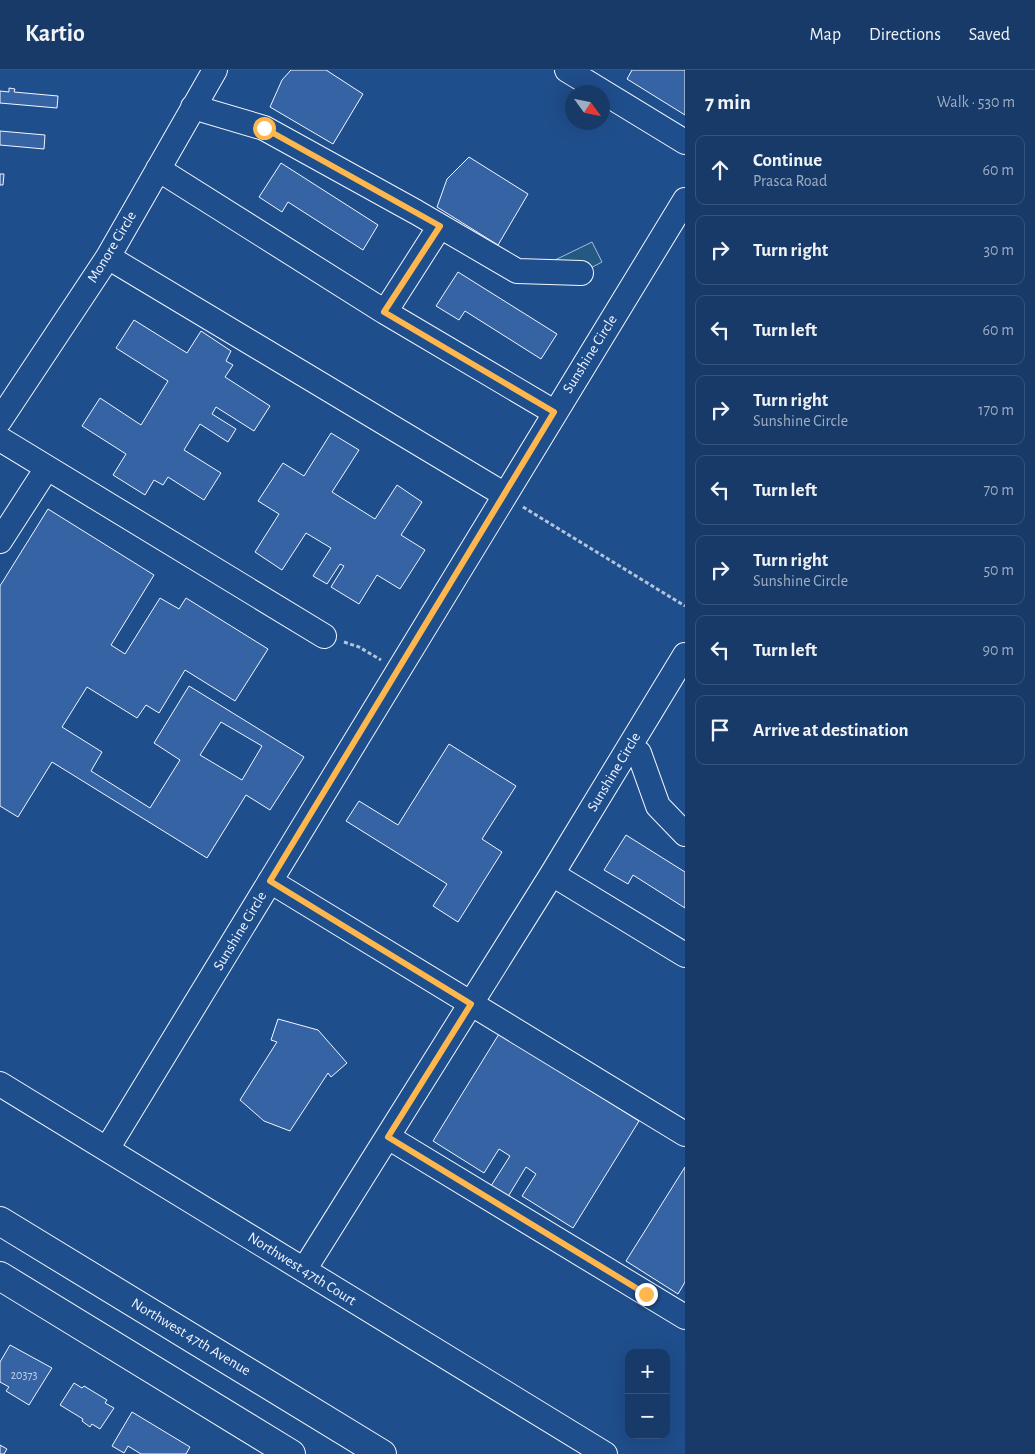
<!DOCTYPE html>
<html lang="en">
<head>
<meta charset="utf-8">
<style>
  body { margin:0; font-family:"Alegreya Sans",sans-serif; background:#20416f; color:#f1f3f6 }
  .controls { position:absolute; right:15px; bottom:15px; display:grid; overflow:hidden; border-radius:10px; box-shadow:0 5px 20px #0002 }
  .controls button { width:45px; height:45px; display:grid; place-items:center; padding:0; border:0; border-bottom:1px solid #36547d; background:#173a69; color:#f1f3f6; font:25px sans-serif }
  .compass { position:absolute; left:565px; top:15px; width:45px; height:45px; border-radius:50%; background:#173a69; box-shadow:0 5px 20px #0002; rotate:123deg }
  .stop { position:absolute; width:15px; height:15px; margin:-11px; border:4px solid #ffb74d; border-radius:50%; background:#fff }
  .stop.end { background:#ffb74d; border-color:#fff; box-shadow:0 1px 5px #0008 }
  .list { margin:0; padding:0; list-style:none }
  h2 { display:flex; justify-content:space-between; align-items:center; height:65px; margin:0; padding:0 20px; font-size:21px }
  h2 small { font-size:16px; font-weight:400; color:#9eadc0 }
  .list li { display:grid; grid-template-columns:32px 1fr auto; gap:15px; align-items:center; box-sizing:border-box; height:70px; margin:0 10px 10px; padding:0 10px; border:1px solid #36547d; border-radius:10px }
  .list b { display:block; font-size:19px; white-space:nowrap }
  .list p { margin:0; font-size:16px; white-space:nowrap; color:#9eadc0 }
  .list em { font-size:16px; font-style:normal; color:#9eadc0 }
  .icon { flex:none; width:28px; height:28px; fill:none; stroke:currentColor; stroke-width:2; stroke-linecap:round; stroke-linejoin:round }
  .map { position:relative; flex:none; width:685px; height:1384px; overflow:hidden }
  header { display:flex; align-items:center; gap:30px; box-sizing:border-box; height:70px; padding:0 25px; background:#173a69; border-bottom:1px solid #36547d }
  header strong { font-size:24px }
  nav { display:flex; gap:28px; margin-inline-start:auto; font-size:18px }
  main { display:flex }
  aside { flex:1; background:#173a69 }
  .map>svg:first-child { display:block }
  .green { fill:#245a82; stroke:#a8bbd7 }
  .building { fill:#3563a3; stroke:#f2f6ff; fill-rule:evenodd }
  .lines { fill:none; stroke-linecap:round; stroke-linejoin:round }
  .minor-casing { stroke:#f2f6ff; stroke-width:26 }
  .major-casing { stroke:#f2f6ff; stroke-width:30 }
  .path { stroke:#b3c4dc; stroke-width:3; stroke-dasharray:4 2.5; stroke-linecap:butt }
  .minor { stroke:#1f4e8c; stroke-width:24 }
  .major { stroke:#1f4e8c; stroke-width:28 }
  .route { stroke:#ffb74d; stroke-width:6 }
  .labels { text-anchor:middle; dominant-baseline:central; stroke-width:4; stroke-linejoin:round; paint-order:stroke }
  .number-label { font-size:12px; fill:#c3d1e8 }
  .street-label { font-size:15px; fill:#f2f6ff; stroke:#1f4e8c }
</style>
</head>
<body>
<header>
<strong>Kartio</strong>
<nav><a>Map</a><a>Directions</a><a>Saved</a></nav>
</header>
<main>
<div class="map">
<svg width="685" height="1384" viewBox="0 0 685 1384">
  <rect width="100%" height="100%" fill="#1f4e8c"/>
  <path class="green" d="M 592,172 L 602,192 L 566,211 L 555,190 Z"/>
  <path class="building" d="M 291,0 L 326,0 L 363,24 L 333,74 L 270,37 L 282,10 Z
    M 632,0 L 685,0 L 685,45 L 627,9 Z
    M 9,18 L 15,19 L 14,22 L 58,26 L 57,38 L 0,33 L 0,21 L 9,22 Z
    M 0,61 L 45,65 L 44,79 L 0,75 Z
    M 469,87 L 528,124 L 498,175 L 437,137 L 447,109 Z
    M 281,93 L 378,155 L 363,180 L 288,132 L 282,142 L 259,127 Z
    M 0,104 L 4,104 L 3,115 L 0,115 Z
    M 458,202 L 557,264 L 541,289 L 465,241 L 459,250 L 436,236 Z
    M 134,250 L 187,283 L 201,261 L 231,281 L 226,291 L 233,295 L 225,307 L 270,336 L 254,361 L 216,337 L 212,344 L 236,359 L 228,372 L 200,354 L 184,380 L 221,403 L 204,430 L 168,407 L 163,415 L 154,410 L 145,425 L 113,405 L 126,384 L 82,356 L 100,328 L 141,355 L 168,311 L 116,278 Z
    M 331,363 L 359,380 L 332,422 L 375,449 L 397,415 L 422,432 L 401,465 L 425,480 L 400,519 L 377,505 L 359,534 L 331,517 L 344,496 L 340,494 L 327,514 L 313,506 L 331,478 L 306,463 L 282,500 L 255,482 L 279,444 L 258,431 L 283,393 L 304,406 Z
    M 48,439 L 154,505 L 111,575 L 125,584 L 160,528 L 179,539 L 186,528 L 268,579 L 235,631 L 185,600 L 159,643 L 146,635 L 137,648 L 87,617 L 62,657 L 102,682 L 91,701 L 150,738 L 180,690 L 154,673 L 189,616 L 304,687 L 270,740 L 246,725 L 207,788 L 52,692 L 18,747 L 0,736 L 0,516 ZM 221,652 L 262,676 L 242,710 L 200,685 Z
    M 449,674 L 516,716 L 482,769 L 502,782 L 458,852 L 433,836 L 447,814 L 346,751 L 359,731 L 398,755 Z
    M 626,765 L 685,802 L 685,838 L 633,805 L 628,814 L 604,800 Z
    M 278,949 L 318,960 L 347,993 L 331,1007 L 328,1003 L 290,1061 L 264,1051 L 240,1030 L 277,972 L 271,970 Z
    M 499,964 L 639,1051 L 573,1158 L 522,1126 L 536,1104 L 526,1097 L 506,1130 L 489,1119 L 510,1086 L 499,1079 L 484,1103 L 433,1071 Z
    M 685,1097 L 685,1212 L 678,1224 L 626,1191 Z
    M 10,1275 L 52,1298 L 29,1335 L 6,1321 L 9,1317 L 0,1312 L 0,1292 Z
    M 74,1313 L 82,1318 L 84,1316 L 107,1330 L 105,1333 L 114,1338 L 100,1359 L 92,1354 L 90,1357 L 82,1351 L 83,1349 L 60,1335 Z
    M 132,1342 L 190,1377 L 186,1384 L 141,1384 L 128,1376 L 124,1383 L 112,1376 Z
    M 0,1375 L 7,1379 L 4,1384 L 0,1384 Z"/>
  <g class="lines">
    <g class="minor-casing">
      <path id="minor" d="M 567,0 L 685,72
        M 193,37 L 264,58 L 416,142 L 517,201 L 581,203
        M 158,99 L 385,242
        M 440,156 L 385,242 L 554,342
        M 108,187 L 505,425
        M 0,350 L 108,187 L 215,0
        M 0,369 L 324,566
        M 0,471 L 47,398
        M 639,683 L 658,736 L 685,764
        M 552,804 L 685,885
        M 270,811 L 685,1064
        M 0,1014 L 605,1384
        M 388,1067 L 685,1247
        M 107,1079 L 685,130
        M 304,1200 L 552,804 L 685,585"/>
    </g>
    <g class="major-casing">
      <path id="major" d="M 0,1151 L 382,1384
        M 0,1206 L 291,1384"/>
    </g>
    <path class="path" d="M 523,437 L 685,536
      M 344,572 L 359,577 L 381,590"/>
    <use href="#minor" class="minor"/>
    <use href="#major" class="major"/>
  </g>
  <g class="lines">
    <path class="route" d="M 264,58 L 440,156 L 384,242 L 554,342 L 270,811 L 471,934 L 388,1067 L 646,1224"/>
  </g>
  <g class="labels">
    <g class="number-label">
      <text x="24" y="1305">20373</text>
    </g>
    <g class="street-label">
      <text transform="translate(112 177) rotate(-59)">Monore Circle</text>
      <text transform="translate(590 284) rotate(-58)">Sunshine Circle</text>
      <text transform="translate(614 702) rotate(-59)">Sunshine Circle</text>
      <text transform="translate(240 861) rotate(-59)">Sunshine Circle</text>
      <text transform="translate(302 1199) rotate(32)">Northwest 47th Court</text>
      <text transform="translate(191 1267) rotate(31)">Northwest 47th Avenue</text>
    </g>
  </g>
</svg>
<div class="controls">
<button>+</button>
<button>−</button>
</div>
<svg class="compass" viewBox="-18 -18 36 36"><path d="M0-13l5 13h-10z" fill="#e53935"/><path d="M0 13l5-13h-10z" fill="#9eadc0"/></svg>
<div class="stop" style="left:264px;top:58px"></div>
<div class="stop end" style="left:646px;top:1224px"></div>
</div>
<aside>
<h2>7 min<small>Walk · 530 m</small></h2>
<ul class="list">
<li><svg class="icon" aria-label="ahead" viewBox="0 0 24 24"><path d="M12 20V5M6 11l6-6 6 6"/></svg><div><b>Continue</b><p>Prasca Road</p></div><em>60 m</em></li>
<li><svg class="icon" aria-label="right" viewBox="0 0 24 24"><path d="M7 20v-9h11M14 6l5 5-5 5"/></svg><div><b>Turn right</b></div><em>30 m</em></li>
<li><svg class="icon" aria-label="left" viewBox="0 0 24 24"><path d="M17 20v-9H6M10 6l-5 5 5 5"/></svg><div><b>Turn left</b></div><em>60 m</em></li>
<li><svg class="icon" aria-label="right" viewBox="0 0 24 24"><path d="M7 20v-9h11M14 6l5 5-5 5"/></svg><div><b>Turn right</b><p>Sunshine Circle</p></div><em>170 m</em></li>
<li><svg class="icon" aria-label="left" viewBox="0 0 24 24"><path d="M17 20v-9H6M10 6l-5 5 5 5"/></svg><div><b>Turn left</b></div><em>70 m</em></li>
<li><svg class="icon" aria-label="right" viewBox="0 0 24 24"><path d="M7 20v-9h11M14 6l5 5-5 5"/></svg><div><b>Turn right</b><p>Sunshine Circle</p></div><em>50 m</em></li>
<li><svg class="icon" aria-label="left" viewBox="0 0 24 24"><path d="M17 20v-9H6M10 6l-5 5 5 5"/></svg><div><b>Turn left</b></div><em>90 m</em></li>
<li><svg class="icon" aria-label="arrive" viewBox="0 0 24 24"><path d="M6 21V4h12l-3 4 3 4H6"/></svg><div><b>Arrive at destination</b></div></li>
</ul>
</aside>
</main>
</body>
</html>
